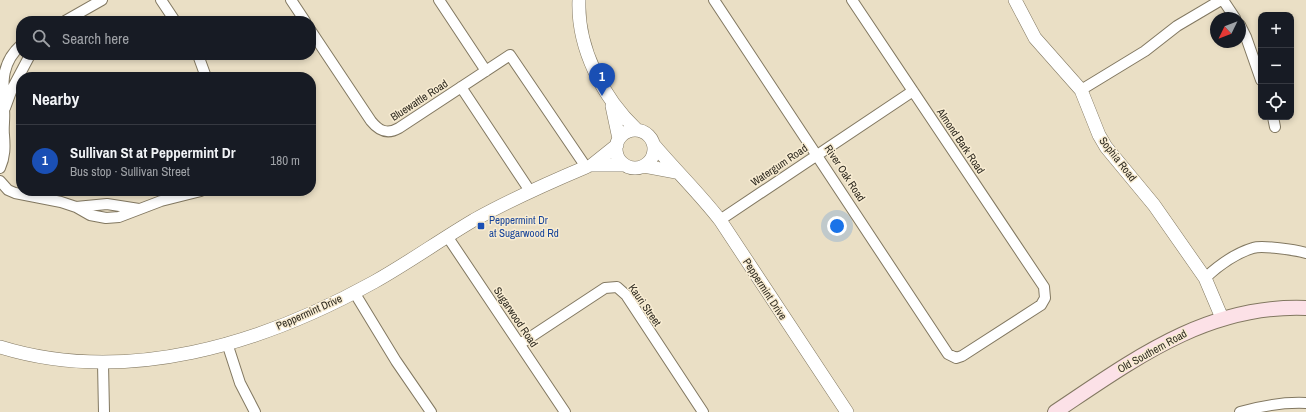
<!DOCTYPE html>
<html lang="en">
<head>
<meta charset="utf-8">
<style>
  body { margin:0; font-family:"Archivo Narrow",sans-serif; background:#20242c; color:#f1f3f6 }
  .controls { position:absolute; right:12px; top:12px; display:grid; overflow:hidden; border-radius:8px; box-shadow:0 2px 6px #0003 }
  .controls button { width:36px; height:36px; display:grid; place-items:center; padding:0; border:0; border-bottom:1px solid #363941; background:#171b24; color:#f1f3f6; font:20px sans-serif }
  .compass { position:absolute; left:1210px; top:12px; width:36px; height:36px; border-radius:50%; background:#171b24; box-shadow:0 2px 6px #0003; rotate:227deg }
  .you { position:absolute; left:837px; top:226px; width:14px; height:14px; margin:-10px; border:3px solid #fff; border-radius:50%; background:#1a73e8; box-shadow:0 0 0 6px #1a73e833 }
  .badge { display:grid; place-items:center; width:26px; height:26px; border-radius:50%; background:#d93025; color:#fff; font-size:13px; font-weight:700 }
  .pin { position:absolute; translate:-50% -33px; filter:drop-shadow(0 1px 2px #0008) }
  .pin::after { content:''; position:absolute; top:21px; width:14px; height:12px; background:inherit; clip-path:polygon(0 0,100% 0,50% 100%) }
  .list { margin:0; padding:0; list-style:none }
  h2 { display:flex; justify-content:space-between; align-items:center; height:52px; margin:0; padding:0 16px; font-size:17px }
  h2 small { font-size:13px; font-weight:400; color:#9ea1a6 }
  .list li { display:grid; grid-template-columns:26px 1fr auto; gap:12px; align-items:center; box-sizing:border-box; height:72px; padding:0 16px; border-top:1px solid #363941 }
  .list b { display:block; font-size:15px; white-space:nowrap }
  .list p { margin:0; font-size:13px; white-space:nowrap; color:#9ea1a6 }
  .list em { font-size:13px; font-style:normal; color:#9ea1a6 }
  .icon { flex:none; width:22px; height:22px; fill:none; stroke:currentColor; stroke-width:2; stroke-linecap:round; stroke-linejoin:round }
  .map { position:relative; flex:none; width:1306px; height:412px; overflow:hidden }
  .search { position:absolute; background:#171b24; box-shadow:0 2px 6px #0003; left:16px; top:16px; width:300px; height:44px; display:flex; align-items:center; gap:10px; box-sizing:border-box; padding:0 14px; border-radius:16px; color:#9ea1a6; font-size:15px }
  .panel { position:absolute; background:#171b24; box-shadow:0 2px 6px #0003; left:16px; top:72px; width:300px; height:124px; border-radius:16px }
  .map>svg:first-child { display:block }
  .lines { fill:none; stroke-linecap:round; stroke-linejoin:round }
  .minor-casing { stroke:#827861; stroke-width:12 }
  .tertiary-casing { stroke:#827861; stroke-width:14 }
  .secondary-casing { stroke:#827861; stroke-width:16 }
  .minor { stroke:#fff; stroke-width:10 }
  .tertiary { stroke:#fff; stroke-width:13 }
  .secondary { stroke:#fce1e7; stroke-width:14 }
  .transit-dot { fill:#1a4fb4; stroke:#f8ecd2; stroke-width:1.5 }
  .labels { text-anchor:middle; dominant-baseline:central; stroke-width:3; stroke-linejoin:round; paint-order:stroke }
  .street-label { font-size:11px; fill:#2e2a20; stroke:#f8ecd2 }
  .transit-label { font-size:11px; fill:#164399; stroke:#f8ecd2; text-anchor:start }
</style>
</head>
<body>
<div class="map">
<svg width="1306" height="412" viewBox="0 0 1306 412">
  <rect width="100%" height="100%" fill="#eadfc5"/>
  <g class="lines">
    <g class="minor-casing">
      <path id="minor" d="M 161,0 L 175,21
        M 291,0 L 305,21
        M 439,0 L 486,71
        M 714,0 L 948,354 L 956,358 L 962,356 L 1041,305 L 1045,298 L 1044,287 L 852,0
        M 1223,0 L 1235,18
        M 65,21 L 102,0
        M 1240,25 L 1246,37 L 1261,80
        M 311,31 L 371,121 C 379,131 387,135 399,128 L 510,55 L 586,167 L 591,166
        M 198,55 L 206,77
        M 461,87 L 530,191
        M 1081,90 L 1145,51 L 1177,26 L 1221,0
        M 5,108 L 12,89 L 30,55
        M 1273,117 L 1275,127
        M 0,168 C 5,157 5,147 4,135 C 3,127 5,118 4,110 C 3,84 0,64 21,45
        M 0,181 L 8,190 L 15,193 L 61,202 L 76,207 L 90,215 L 106,218 L 119,217 L 161,201 L 201,191
        M 76,207 L 107,204 L 139,209
        M 720,220 L 913,91
        M 447,236 L 565,412
        M 1205,278 C 1218,266 1236,253 1253,248 C 1262,245 1296,250 1306,253
        M 354,292 L 396,361 L 431,412
        M 227,343 L 240,383 L 255,412
        M 520,344 L 605,288 L 617,287 L 626,295 L 703,412
        M 103,363 L 104,412
        M 1240,412 C 1261,406 1284,402 1306,403"/>
    </g>
    <g class="tertiary-casing">
      <path id="tertiary" d="M 579,0 C 577,48 603,98 637,130
        M 1015,0 L 1035,38 L 1081,90 L 1099,135 L 1106,147 L 1154,205 L 1205,278 L 1222,318
        M 612,106 L 619,139
        M616 149a19 19 0 1 1 38 0a19 19 0 1 1-38 0Z
        M 654,145 C 676,171 699,193 720,220 L 847,412
        M 592,165 L 625,165
        M 592,165 L 617,145
        M 644,166 L 676,172
        M 0,347 C 126,386 262,344 374,282 C 408,263 440,240 474,220 C 510,200 548,183 586,167"/>
    </g>
    <g class="secondary-casing">
      <path id="secondary" d="M 1055,412 C 1133,360 1207,304 1306,308"/>
    </g>
    <use href="#minor" class="minor"/>
    <use href="#tertiary" class="tertiary"/>
    <use href="#secondary" class="secondary"/>
  </g>
  <rect class="transit-dot" x="477" y="222" width="8" height="8" rx="2"/>
  <g class="labels">
    <g class="street-label">
      <text transform="translate(419 100) rotate(-33)">Bluewattle Road</text>
      <text transform="translate(961 141) rotate(56)">Almond Bark Road</text>
      <text transform="translate(1118 159) rotate(52)">Sophia Road</text>
      <text transform="translate(779 165) rotate(-34)">Watergum Road</text>
      <text transform="translate(845 173) rotate(57)">River Oak Road</text>
      <text transform="translate(765 289) rotate(57)">Peppermint Drive</text>
      <text transform="translate(645 305) rotate(55)">Kauri Street</text>
      <text transform="translate(309 312) rotate(-24)">Peppermint Drive</text>
      <text transform="translate(516 317) rotate(56)">Sugarwood Road</text>
      <text transform="translate(1152 351) rotate(-29)">Old Southern Road</text>
    </g>
    <g class="transit-label">
      <text x="489" y="220">Peppermint Dr<tspan x="489" dy="13">at Sugarwood Rd</tspan></text>
    </g>
  </g>
</svg>
<div class="controls">
<button>+</button>
<button>−</button>
<button><svg class="icon" aria-label="locate" viewBox="0 0 24 24"><circle cx="12" cy="12" r="6"/><path d="M12 2v4M12 18v4M2 12h4M18 12h4"/></svg></button>
</div>
<svg class="compass" viewBox="-18 -18 36 36"><path d="M0-13l5 13h-10z" fill="#e53935"/><path d="M0 13l5-13h-10z" fill="#9ea1a6"/></svg>
<div class="you"></div>
<div class="pin badge" style="left:602px;top:96px;background:#1a4fb4">1</div>
<div class="search"><svg class="icon" aria-label="search" viewBox="0 0 24 24"><circle cx="10" cy="10" r="6"/><path d="M15 15l6 6"/></svg>Search here</div>
<section class="panel">
<h2>Nearby<small></small></h2>
<ul class="list">
<li><span class="badge" style="background:#1a4fb4">1</span><div><b>Sullivan St at Peppermint Dr</b><p>Bus stop · Sullivan Street</p></div><em>180 m</em></li>
</ul>
</section>
</div>
</body>
</html>
